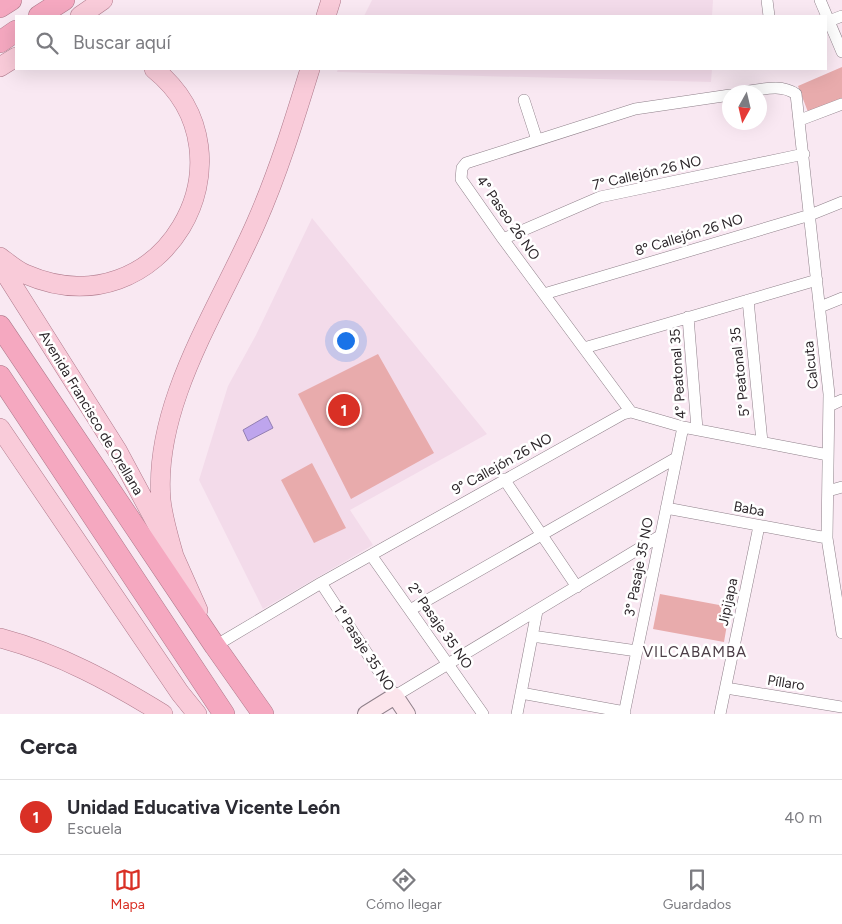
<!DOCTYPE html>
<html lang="es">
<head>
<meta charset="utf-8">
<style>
  body { margin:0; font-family:Figtree,sans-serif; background:#f2f2f3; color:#2b2b33 }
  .compass { position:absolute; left:722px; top:85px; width:45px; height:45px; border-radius:50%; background:#fff; box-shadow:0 5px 20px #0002; rotate:188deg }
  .you { position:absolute; left:345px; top:340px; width:18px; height:18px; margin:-12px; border:4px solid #fff; border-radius:50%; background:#1a73e8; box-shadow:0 0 0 8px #1a73e833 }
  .badge { display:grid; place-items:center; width:32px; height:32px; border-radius:50%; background:#d93025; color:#fff; font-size:16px; font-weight:700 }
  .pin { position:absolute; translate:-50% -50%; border:2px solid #fff; box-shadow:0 1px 5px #0006 }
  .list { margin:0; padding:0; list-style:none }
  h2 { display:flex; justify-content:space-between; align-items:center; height:65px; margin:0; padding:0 20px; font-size:21px }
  h2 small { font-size:16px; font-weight:400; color:#7c7c81 }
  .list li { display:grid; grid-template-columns:32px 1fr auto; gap:15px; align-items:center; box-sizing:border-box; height:75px; padding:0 20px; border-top:1px solid #e1e1e2 }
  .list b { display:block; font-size:19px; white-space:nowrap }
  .list p { margin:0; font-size:16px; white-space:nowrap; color:#7c7c81 }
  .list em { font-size:16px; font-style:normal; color:#7c7c81 }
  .icon { flex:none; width:28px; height:28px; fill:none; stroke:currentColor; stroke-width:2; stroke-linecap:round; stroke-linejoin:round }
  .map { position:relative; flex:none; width:842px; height:714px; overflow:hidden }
  .search { position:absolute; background:#fff; box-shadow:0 5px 20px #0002; left:15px; right:15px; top:15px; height:55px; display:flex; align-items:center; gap:12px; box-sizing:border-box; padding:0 18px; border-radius:0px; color:#7c7c81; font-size:19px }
  .sheet { height:140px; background:#fff }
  nav { display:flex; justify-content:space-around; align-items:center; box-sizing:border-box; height:70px; border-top:1px solid #e1e1e2; background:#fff; font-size:14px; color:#7c7c81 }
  nav a { display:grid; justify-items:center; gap:2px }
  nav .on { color:#d93025 }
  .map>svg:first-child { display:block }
  .built { fill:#f3dbea }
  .green { fill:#e8abac }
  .water { fill:#bea5ed; stroke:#927fb2 }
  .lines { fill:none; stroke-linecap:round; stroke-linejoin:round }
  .street-casing { stroke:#8f808a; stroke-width:12 }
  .secondary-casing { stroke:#8f808a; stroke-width:18 }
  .primary-casing { stroke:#af7a8c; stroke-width:20 }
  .highway-casing { stroke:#af7a8c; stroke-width:22 }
  .street { stroke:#fff; stroke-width:11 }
  .secondary { stroke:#fce5ec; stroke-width:16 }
  .primary { stroke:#f9cbd9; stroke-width:19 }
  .highway { stroke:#f5a8c0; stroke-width:21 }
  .labels { text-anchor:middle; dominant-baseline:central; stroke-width:5; stroke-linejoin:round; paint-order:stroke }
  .street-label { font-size:14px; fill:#2c262a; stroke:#fff }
  .neighbourhood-label { font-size:15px; letter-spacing:1px; fill:#4c3e47; stroke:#fff }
</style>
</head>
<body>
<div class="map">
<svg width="842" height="714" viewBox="0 0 842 714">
  <rect width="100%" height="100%" fill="#f9e8f2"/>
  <path class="built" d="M 372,0 L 713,0 L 712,16 L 364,16 Z
    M 338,69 L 712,69 L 711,82 L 337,72 Z
    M 312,218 L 487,434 L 350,510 L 373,545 L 263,609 L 199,480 L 228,386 L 256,335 Z"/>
  <path class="green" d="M 842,67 L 842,98 L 808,112 L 798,86 Z
    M 378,354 L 434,453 L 351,499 L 298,394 Z
    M 312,463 L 346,528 L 314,543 L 281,480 Z
    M 660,594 L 730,607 L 724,642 L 653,629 Z"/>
  <path class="water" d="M 267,416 L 273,428 L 248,441 L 243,430 Z"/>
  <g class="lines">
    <g class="street-casing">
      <path id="street" d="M 767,0 L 769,16
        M 820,0 L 842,52
        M 829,21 L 842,16
        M 743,92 C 761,90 780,83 796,94 L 829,394 L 827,538 L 842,633
        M 524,100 L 537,140
        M 800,120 L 842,104
        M 503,239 L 600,197 L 804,154
        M 544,294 L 810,215 L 842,202
        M 748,300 L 762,442
        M 820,307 L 842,298
        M 688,317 L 697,429
        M 584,348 L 817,280
        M 829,406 L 842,400
        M 631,412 L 503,239 L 461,179 L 462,168 L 466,163 L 635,109 L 730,95
        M 504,479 L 577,587
        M 828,491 L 842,487
        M 666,508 L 827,538
        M 371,555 L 483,714
        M 321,583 L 395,696 L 660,536
        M 410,610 L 676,458
        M 532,636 L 637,651
        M 215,646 L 321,583 L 623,414 L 631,412 L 683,427 L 828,455
        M 726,688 L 842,707
        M 521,693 L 625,712
        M 517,714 L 537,611
        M 624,714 L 683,427
        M 720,714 L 759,526"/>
    </g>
    <g class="secondary-casing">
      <path id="secondary" d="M 366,714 L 395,696 L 407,714"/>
    </g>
    <g class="primary-casing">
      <path id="primary" d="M 80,16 L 103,0
        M 326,16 L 331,0
        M 0,67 L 16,57
        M 0,257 C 8,263 16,270 25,274 C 162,334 262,156 154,69
        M 0,265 L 117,450 L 174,556 L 198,610
        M 0,428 L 180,693 L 197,714
        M 174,556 C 169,538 163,519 161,500 C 153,404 219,308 256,223 C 278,173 294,121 310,69
        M 0,638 C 60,654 111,682 163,714"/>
    </g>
    <g class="highway-casing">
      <path id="highway" d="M 0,7 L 11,0
        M 39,16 L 64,0
        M 0,42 L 16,31
        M 0,326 L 215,646 L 263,714
        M 0,376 L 224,714"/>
    </g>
    <use href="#street" class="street"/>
    <use href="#secondary" class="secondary"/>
    <use href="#primary" class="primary"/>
    <use href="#highway" class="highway"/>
  </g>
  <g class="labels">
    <g class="street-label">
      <text transform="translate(647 173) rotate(-13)">7° Callejón 26 NO</text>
      <text transform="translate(508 218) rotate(55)">4° Paseo 26 NO</text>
      <text transform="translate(689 235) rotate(-17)">8º Callejón 26 NO</text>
      <text transform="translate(811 365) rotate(-96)">Calcuta</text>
      <text transform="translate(740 372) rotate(-96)">5° Peatonal 35</text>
      <text transform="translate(678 374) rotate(-94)">4° Peatonal 35</text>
      <text transform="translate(91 413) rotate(59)">Avenida Francisco de Orellana</text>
      <text transform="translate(502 464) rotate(-29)">9° Callejón 26 NO</text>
      <text transform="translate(749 509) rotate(10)">Baba</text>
      <text transform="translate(639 567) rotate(-79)">3° Pasaje 35 NO</text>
      <text transform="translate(728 602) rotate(-78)">Jipijapa</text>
      <text transform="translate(440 626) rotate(55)">2° Pasaje 35 NO</text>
      <text transform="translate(364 648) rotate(57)">1° Pasaje 35 NO</text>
      <text transform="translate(786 683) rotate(9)">Píllaro</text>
    </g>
    <g class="neighbourhood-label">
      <text x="695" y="652">VILCABAMBA</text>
    </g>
  </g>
</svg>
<svg class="compass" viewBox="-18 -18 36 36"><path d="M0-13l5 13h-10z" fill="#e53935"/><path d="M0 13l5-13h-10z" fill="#7c7c81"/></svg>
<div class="you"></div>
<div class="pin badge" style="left:344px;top:410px">1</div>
<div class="search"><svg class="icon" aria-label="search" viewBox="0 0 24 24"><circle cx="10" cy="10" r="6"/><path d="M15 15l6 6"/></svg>Buscar aquí</div>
</div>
<section class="sheet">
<h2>Cerca<small></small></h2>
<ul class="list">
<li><span class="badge">1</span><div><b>Unidad Educativa Vicente León</b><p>Escuela</p></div><em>40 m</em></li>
</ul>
</section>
<nav>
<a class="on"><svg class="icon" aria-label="map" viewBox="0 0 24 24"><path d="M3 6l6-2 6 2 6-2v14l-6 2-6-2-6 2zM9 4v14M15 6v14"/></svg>Mapa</a>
<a><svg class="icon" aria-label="directions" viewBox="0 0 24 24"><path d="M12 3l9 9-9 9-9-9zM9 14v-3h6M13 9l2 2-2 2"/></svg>Cómo llegar</a>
<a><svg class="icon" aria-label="saved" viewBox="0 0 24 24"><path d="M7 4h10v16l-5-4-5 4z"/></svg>Guardados</a>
</nav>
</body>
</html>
